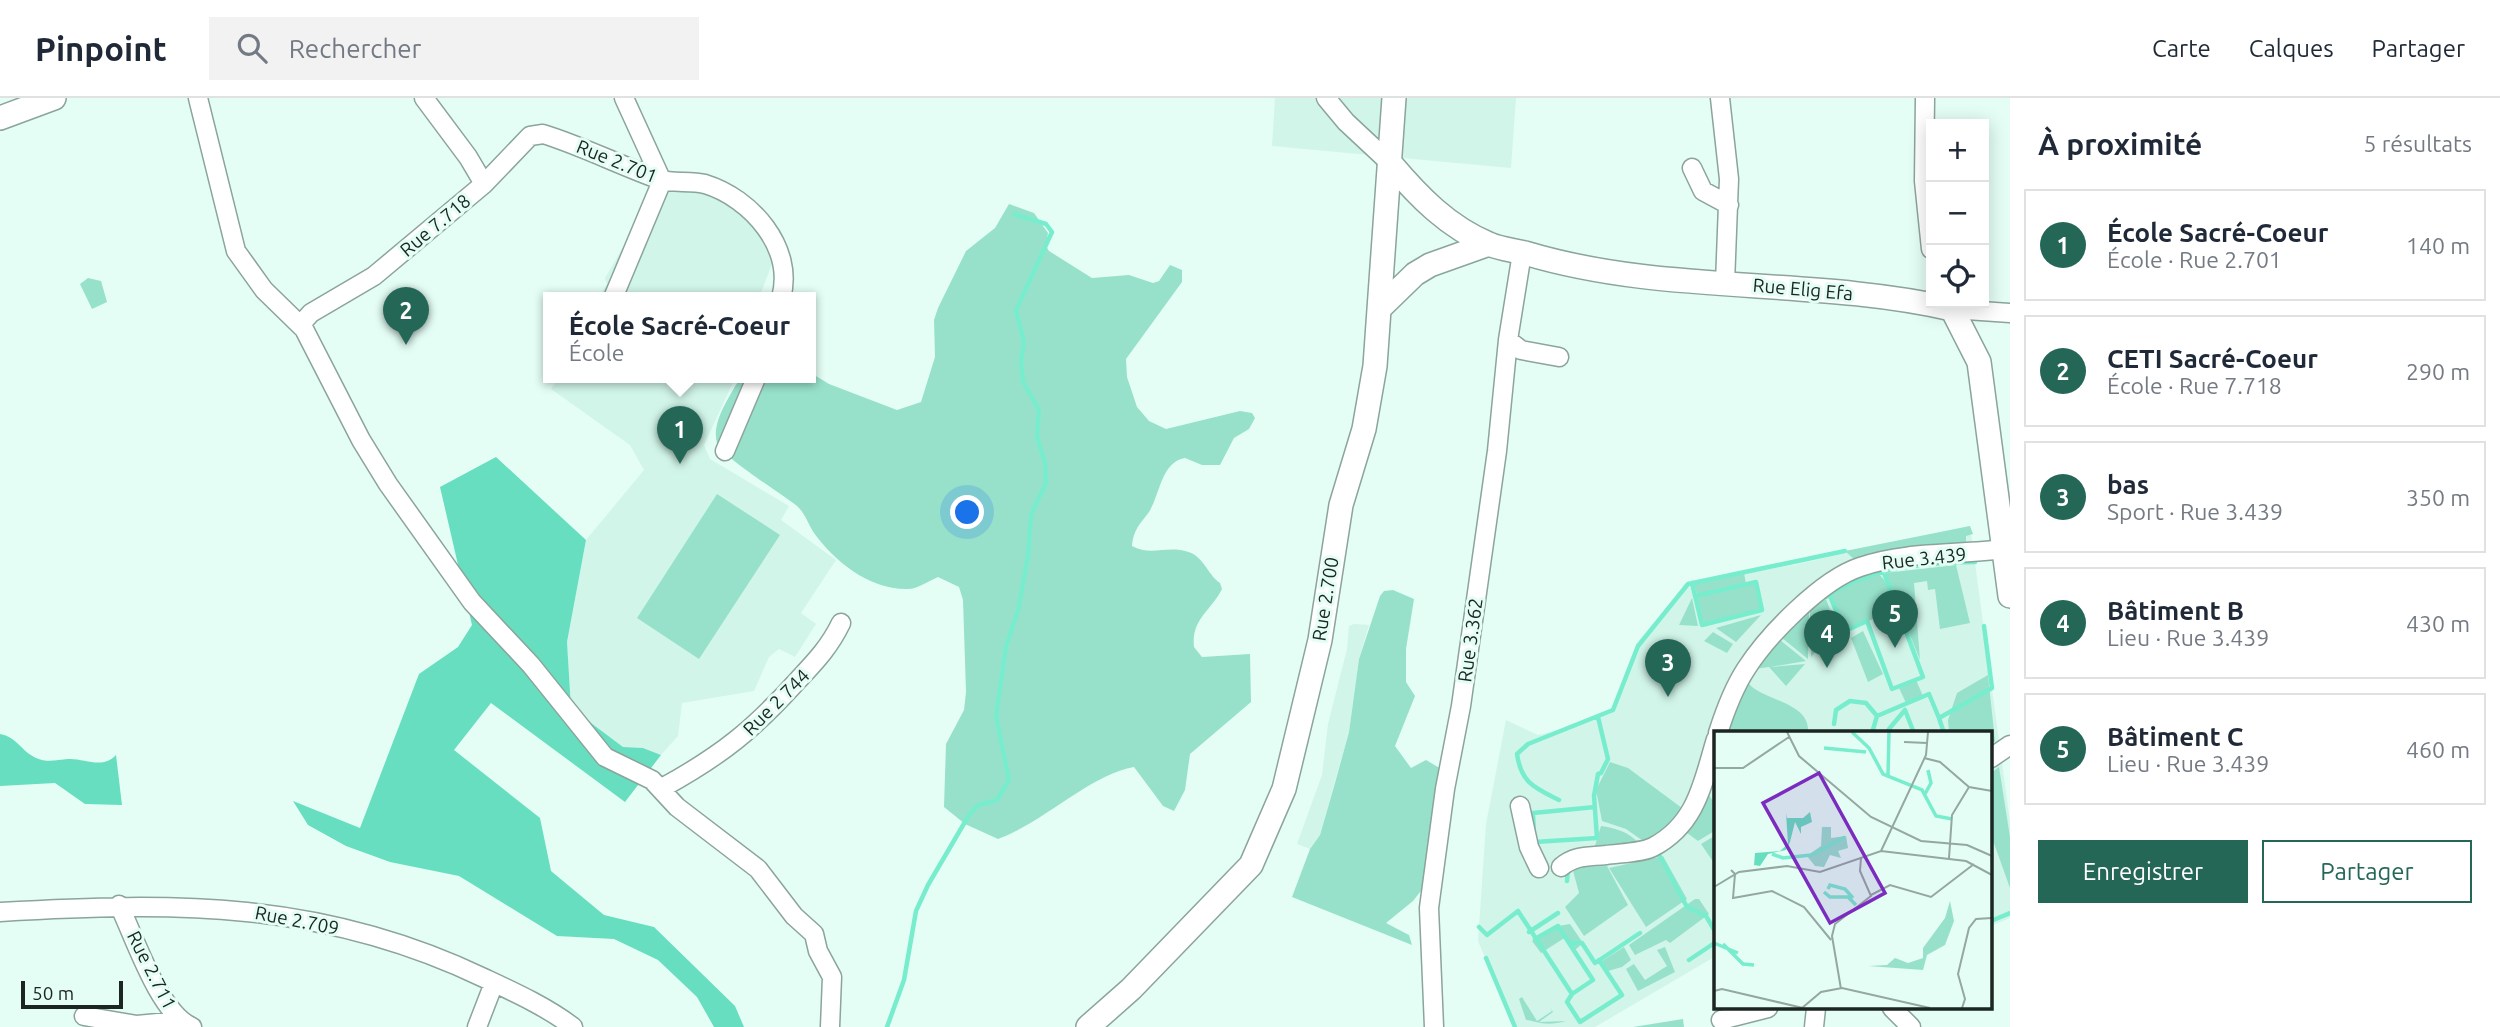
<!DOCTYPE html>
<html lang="fr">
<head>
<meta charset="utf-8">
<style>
  body { margin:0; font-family:Ubuntu,sans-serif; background:#f2f2f3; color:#1f2937 }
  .controls { position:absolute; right:21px; top:21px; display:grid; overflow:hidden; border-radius:0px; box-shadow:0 4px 18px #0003 }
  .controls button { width:63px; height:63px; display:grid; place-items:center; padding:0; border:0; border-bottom:2px solid #e0e1e3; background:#fff; color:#1f2937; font:35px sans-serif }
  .scale { position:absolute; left:21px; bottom:18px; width:102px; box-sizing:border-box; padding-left:7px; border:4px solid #1b2522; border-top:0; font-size:19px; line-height:24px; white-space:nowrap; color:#1b2522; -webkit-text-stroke:5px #e4fef5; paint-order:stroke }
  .you { position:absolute; left:968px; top:415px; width:24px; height:24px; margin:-18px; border:5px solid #fff; border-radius:50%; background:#1a73e8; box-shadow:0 0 0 10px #1a73e833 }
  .badge { display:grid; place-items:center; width:46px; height:46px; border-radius:50%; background:#256757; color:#fff; font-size:23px; font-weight:700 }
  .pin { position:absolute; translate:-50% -58px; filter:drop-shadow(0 2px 4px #0008) }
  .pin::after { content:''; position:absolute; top:37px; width:24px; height:21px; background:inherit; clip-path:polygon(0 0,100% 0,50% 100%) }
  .popup { position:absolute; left:543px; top:194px; width:273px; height:91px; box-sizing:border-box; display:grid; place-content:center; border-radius:0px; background:#fff; filter:drop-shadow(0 2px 5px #0005); font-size:23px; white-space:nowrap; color:#747a83 }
  .popup b { font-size:26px; color:#1f2937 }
  .popup::after { content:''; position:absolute; left:50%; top:100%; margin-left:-14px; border:14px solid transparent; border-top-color:#fff }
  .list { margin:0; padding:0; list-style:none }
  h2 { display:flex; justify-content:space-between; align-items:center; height:91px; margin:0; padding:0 28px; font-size:30px }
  h2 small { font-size:23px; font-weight:400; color:#747a83 }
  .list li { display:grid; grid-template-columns:46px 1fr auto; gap:21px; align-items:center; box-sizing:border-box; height:112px; margin:0 14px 14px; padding:0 14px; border:2px solid #e0e1e3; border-radius:0px }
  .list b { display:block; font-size:26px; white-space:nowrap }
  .list p { margin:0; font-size:23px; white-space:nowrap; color:#747a83 }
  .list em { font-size:23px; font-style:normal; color:#747a83 }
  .actions { display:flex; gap:14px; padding:21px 28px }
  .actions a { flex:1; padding:16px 0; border:2px solid #256757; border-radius:0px; text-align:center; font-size:24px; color:#256757 }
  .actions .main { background:#256757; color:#fff }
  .icon { flex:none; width:38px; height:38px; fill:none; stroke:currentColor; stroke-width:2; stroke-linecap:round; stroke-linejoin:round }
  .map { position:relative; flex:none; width:2010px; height:929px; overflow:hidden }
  header { display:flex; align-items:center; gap:42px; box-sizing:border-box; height:98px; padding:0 35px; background:#fff; border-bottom:2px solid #e0e1e3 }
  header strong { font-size:33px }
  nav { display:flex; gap:38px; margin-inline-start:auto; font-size:24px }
  .search { width:490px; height:63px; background:#f2f2f3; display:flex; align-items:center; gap:18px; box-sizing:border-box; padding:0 24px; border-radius:0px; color:#747a83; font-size:26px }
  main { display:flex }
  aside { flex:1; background:#fff }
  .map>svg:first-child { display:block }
  .built { fill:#d1f5e9 }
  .green { fill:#97e1cb }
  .forest { fill:#67debf }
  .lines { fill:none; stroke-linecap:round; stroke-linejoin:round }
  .stream { stroke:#78edce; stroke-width:4.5 }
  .minor-casing { stroke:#8ba49c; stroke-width:21 }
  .major-casing { stroke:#8ba49c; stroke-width:26 }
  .minor { stroke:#fff; stroke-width:18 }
  .major { stroke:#fff; stroke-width:23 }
  .labels { text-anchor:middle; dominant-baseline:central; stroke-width:6; stroke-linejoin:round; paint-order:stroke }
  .street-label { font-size:19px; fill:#1b2522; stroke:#e4fef5 }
  .inset-river { fill:none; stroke:#78edce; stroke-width:3.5 }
  .inset-road { fill:none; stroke:#94a7a1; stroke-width:2 }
  .view { fill:#7b2cbf; fill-opacity:0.15; stroke:#7b2cbf; stroke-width:3.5 }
  .inset-edge { fill:none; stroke:#1b2522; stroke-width:3.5 }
</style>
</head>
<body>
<header>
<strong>Pinpoint</strong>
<div class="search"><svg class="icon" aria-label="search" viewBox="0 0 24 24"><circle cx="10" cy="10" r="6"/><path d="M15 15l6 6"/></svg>Rechercher</div>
<nav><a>Carte</a><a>Calques</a><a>Partager</a></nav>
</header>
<main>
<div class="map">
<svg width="2010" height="929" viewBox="0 0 2010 929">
  <rect width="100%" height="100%" fill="#e4fef5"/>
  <path class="built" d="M 1275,0 L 1516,0 L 1511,70 L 1272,48 Z
    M 705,87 L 749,120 L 770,157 L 772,166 L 759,200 L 598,200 L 607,186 L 605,180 L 648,107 L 654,88 L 671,93 Z
    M 559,280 L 735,280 L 704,347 L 710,361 L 789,408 L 781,422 L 836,462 L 801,515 L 816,526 L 795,559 L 779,551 L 769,559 L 754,593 L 682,605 L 678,638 L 661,657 L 643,650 L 623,649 L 571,610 L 567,544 L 586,442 L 644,372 L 630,347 L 551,291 Z
    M 1970,428 L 2010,724 L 2010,820 L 1991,828 L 1991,635 L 1716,635 L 1716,858 L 1595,929 L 1515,929 L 1478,843 L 1486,726 L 1506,622 L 1538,637 L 1570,630 L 1613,612 L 1638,548 L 1688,486 L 1793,467 Z
    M 1354,526 L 1369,527 L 1359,561 L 1349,634 L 1320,737 L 1310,751 L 1297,746 L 1322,677 L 1328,626 L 1347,551 L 1349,528 Z"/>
  <path class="green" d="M 1009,106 L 1034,115 L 1048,135 L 1046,148 L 1049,153 L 1092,180 L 1129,177 L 1153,185 L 1159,183 L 1170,167 L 1182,172 L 1182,184 L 1126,261 L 1127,279 L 1137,309 L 1149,323 L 1166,331 L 1240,313 L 1252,315 L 1255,320 L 1249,331 L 1234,340 L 1220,367 L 1202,367 L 1185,360 C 1161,364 1160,397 1149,414 C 1140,426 1133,432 1132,448 C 1150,458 1166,448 1185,453 C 1204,457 1206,475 1220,485 L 1222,491 C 1211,513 1191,521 1194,549 L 1202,559 L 1250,556 L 1251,604 L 1190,656 L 1185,692 L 1174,713 L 1163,708 L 1134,669 C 1091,676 1043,725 998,741 L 965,726 L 944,709 L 946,646 L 964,612 L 966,594 L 963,502 L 959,489 L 938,479 C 929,483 917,491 908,491 C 870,492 835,464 814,435 C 808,426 805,415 797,408 C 782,396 721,358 717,345 C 711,324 730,298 740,280 L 811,280 L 811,275 L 829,286 L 897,312 L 921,304 L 935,259 L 934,222 L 938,210 L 966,153 L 995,130 Z
    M 88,180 L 101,183 L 107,204 L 92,211 L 80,186 Z
    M 717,396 L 780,437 L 699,561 L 637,520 Z
    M 1970,428 L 1973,436 L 1966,438 L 1966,444 L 1857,464 L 1845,453 Z
    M 1956,467 L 1970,525 L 1940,531 L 1935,491 L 1928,492 L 1927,483 L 1914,485 L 1920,562 L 1885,475 Z
    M 1744,475 L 1746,486 L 1756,484 L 1762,512 L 1702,527 L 1695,499 L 1736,488 L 1697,496 L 1694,486 Z
    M 1878,475 L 1888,486 L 1898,510 L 1846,533 L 1829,496 Z
    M 1393,492 L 1414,501 L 1406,551 L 1406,584 L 1415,598 L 1395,648 L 1411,670 L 1426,662 L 1443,672 L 1431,780 L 1413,803 L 1386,825 L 1409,837 L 1412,847 L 1292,799 L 1310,751 L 1320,737 L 1335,685 L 1349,634 L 1359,561 L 1380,498 L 1384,493 Z
    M 1692,500 L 1698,528 L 1679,527 Z
    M 1826,501 L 1832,517 L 1810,522 L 1810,511 Z
    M 1809,513 L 1808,561 L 1782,540 Z
    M 1761,517 L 1736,544 L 1716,530 Z
    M 1811,525 L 1828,540 L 1811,559 Z
    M 1863,533 L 1883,576 L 1868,584 L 1851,540 Z
    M 1713,534 L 1733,546 L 1727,555 L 1704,543 Z
    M 1780,542 L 1806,563 L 1770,569 L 1805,566 L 1786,588 L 1769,569 L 1755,571 Z
    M 1988,577 L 1995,643 L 1991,647 L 1991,635 L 1949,635 L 1948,622 L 1957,595 Z
    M 1916,582 L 1923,598 L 1906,605 L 1899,590 Z
    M 1748,585 C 1763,603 1811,604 1808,635 L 1724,635 L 1732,610 Z
    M 1610,664 L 1628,670 L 1686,713 L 1674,727 L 1646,745 L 1626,731 L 1602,723 L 1596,692 Z
    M 1999,669 L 2010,739 L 2010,790 L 1991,737 L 1991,675 Z
    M 1708,695 L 1716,708 L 1716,732 L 1698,743 L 1683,732 Z
    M 1601,728 C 1615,730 1630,734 1639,746 L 1594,751 Z
    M 1716,737 L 1716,768 L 1701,746 Z
    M 1663,758 L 1687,801 L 1646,829 L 1609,770 Z
    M 1607,768 L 1628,807 L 1584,838 L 1565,809 L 1579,795 L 1572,769 Z
    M 1695,801 L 1699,801 L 1709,816 L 1670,845 L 1666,842 L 1635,857 L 1629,847 Z
    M 1570,826 L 1583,845 L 1574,853 L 1566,839 L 1541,855 L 1532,843 L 1558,828 Z
    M 1624,849 L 1631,862 L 1622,869 L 1608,873 L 1602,863 Z
    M 1665,849 L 1675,874 L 1638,893 L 1626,871 L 1634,866 L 1645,882 L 1667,868 L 1657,852 Z
    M 1522,899 L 1537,923 L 1552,913 L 1550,909 L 1553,914 L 1539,924 L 1566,923 C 1545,929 1536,923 1526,922 L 1519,901 Z
    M 1683,921 L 1684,929 L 1633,929 Z"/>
  <path class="forest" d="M 496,359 L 586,442 L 567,544 L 571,610 L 623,649 L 643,650 L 661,657 L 625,704 L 491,605 L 454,652 L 540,720 L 551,773 L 604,817 L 654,829 L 735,908 L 744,929 L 714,929 L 697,899 L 658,862 L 614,841 L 557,838 L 459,778 L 390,764 L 346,748 L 308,727 L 293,703 L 360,730 L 419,576 L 458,549 L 472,527 L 440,389 Z
    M 0,636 C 17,639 21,653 36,660 C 47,665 57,662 68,661 C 85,660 102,672 116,657 L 122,707 L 85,706 L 55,685 L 0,688 Z"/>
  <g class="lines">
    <path class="stream" d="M 1692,485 L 1702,527 L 1762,512 L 1756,484 L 1696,498
      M 1829,496 L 1845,533 L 1867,523 L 1892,591 L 1923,579 L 1883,472
      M 1826,499 C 1870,469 1923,465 1975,464
      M 1877,618 L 1929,596 L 1939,620 L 1992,590 L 1984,528
      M 1939,620 L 1944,635
      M 1834,626 L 1836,612 L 1850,603 L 1866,605 L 1877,618 L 1872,635
      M 1889,631 L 1905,612 L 1914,635
      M 1559,702 C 1535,690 1521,685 1517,656 L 1528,646 L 1613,612 L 1638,548 L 1688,486 L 1845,453
      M 1534,736 L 1533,715 L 1595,709
      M 1535,744 L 1597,740 L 1594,698 L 1598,676 L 1601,675 L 1608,661 L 1598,619
      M 1657,753 L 1687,809 L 1706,818 L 1716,835
      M 1567,783 L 1568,771
      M 1991,823 L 2010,815
      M 1479,829 L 1487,837 L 1518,813 L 1572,896 L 1567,904 L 1580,924 L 1622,897 L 1599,862
      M 1529,834 L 1558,815
      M 1535,841 L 1558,828 L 1593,882 L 1572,896
      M 1570,845 L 1582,845 L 1595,865 L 1640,835
      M 1486,860 L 1515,929
      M 1689,862 L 1716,844
      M 887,929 L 904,882 L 916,813 L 928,787 L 969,717 L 978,707 L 997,702 L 1009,682 L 996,618 L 1006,548 L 1018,513 L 1028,458 L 1031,417 L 1046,385 L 1045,365 L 1037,339 L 1039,312 L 1023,284 L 1021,263 L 1024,244 L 1016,212 L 1052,134 L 1046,126 L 1014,116"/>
    <g class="minor-casing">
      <path id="minor" d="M 198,0 L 236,153 L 264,192 L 304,231 L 361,342 L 388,386 L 472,504 L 531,567 L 605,659 L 652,682 L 677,709 L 758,771 L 794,818 L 814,836 L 818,853 L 832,879 L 830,929
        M 1326,0 L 1346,24 L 1391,66
        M 1720,0 L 1729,81 L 1725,185
        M 1925,0 L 1924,83 L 1931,151
        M 1692,70 L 1703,93 L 1729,107
        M 484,86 L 530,38 L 543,36 C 582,48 619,67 658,81 C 673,86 690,82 705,86 C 751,100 795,150 781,200
        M 613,200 L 662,83 L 624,0
        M 1949,205 L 1952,211 L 2010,215
        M 301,226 L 311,215 L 374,178 L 484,86 L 468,59 L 424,0
        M 1508,242 L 1521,252 L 1559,259
        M 725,353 L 756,280
        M 1718,635 C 1725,613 1733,591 1746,571 C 1768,537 1821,482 1860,469 C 1906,453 1957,457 2004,451
        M 1991,660 L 2010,647
        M 662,690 C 722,657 753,632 799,581 C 816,563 830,548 841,525
        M 1520,708 L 1529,749 L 1539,770
        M 1561,769 C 1575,757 1588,759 1606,757 C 1620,755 1641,755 1653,749 C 1697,726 1703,684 1716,641
        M 119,807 C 135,840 159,915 192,929
        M 0,814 C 175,804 321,802 484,880 C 514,894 547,909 573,929
        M 1892,910 L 1911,929
        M 84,918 L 137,927 L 179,923
        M 1721,922 L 1768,910
        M 477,929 L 494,885
        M 1434,929 L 1429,810 L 1445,691 L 1461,608 L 1497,353 L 1508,242 L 1522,155
        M 1814,929 L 1816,910"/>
    </g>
    <g class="major-casing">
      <path id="major" d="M 0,20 L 54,0
        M 1391,66 C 1419,99 1448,129 1489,146 C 1500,151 1513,152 1525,155 C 1664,197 1811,179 1952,211 L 1979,264 L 2010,498
        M 1381,209 L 1415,176 L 1430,167 L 1489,146
        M 1088,929 L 1131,891 L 1251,767 L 1284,691 L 1320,542 L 1341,407 L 1364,331 L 1375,268 L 1394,0"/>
    </g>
    <use href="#minor" class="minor"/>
    <use href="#major" class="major"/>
  </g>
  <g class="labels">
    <g class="street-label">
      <text transform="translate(617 63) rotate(22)">Rue 2.701</text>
      <text transform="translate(435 127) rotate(-40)">Rue 7.718</text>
      <text transform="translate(1803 191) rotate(5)">Rue Elig Efa</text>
      <text transform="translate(1924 460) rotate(-6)">Rue 3.439</text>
      <text transform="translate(1325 501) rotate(-81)">Rue 2.700</text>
      <text transform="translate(1470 542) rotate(-82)">Rue 3.362</text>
      <text transform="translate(776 604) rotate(-45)">Rue 2 744</text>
      <text transform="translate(297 822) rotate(11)">Rue 2.709</text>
      <text transform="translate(152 872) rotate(63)">Rue 2.711</text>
    </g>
  </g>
  <g transform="translate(1714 633)">
    <rect width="278" height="278" fill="#e4fef5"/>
    <path d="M 108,96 L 117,96 L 117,107 L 132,105 L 134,117 L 124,120 L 127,127 L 116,124 L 110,136 L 101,135 L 93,125 L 107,115 ZM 236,170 L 240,190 L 231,214 L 213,224 L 209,239 L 154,235 L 173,234 L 181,227 L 194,232 L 209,227 L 209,217 L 231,187 Z" fill="#97e1cb"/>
    <path d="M 96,81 L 98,91 L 87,96 L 87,103 L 81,91 L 76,111 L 72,119 L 54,123 L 46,135 L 40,134 L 41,122 L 66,120 L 74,113 L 72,82 L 73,87 L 89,87 Z" fill="#67debf"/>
    <path class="inset-river" d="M 138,1 L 155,17 L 169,43 L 208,59 L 222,85 L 238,88M 110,17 L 152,21M 174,44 L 175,1M 211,63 L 217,52 L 214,39M 58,123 L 69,127 L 97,124 L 131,106M 114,158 L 116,154 L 131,158 L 139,167M 110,161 L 116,166 L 134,166 L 142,174M 0,212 L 24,222M 9,213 L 29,233 L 40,234"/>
    <path class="inset-road" d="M 73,1 L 85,25 L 157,86 L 207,110 L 253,114 L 278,125M 190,11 L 213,12M 210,27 L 226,31 L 255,56 L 278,60M 0,37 L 29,37 L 75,6M 167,120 L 212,24 L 214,1M 235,127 L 238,84 L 255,56M 17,139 L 21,143 L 19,167 L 58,160 L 90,176 L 117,209M 0,156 L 25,141 L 73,135 L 106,141 L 167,120 L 252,130 L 278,144M 157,164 L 176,154 L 217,166 L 260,133M 127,258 L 118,205 L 121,193 L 157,165 L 146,140 L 147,127M 0,260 L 8,258 L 89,277M 88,277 L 107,261 L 128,257 L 216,277M 248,277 L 251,268 L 244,243 L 255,197 L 262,188 L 278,187"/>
    <path class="view" d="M 105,42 L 171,162 L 116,192 L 49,72 Z"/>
    <rect width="278" height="278" class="inset-edge"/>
  </g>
</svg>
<div class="controls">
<button>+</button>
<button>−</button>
<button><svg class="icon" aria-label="locate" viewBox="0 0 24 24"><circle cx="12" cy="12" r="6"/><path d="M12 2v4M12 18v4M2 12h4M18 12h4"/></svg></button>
</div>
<div class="scale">50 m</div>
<div class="you"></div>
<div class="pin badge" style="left:680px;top:366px">1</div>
<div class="popup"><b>École Sacré-Coeur</b>École</div>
<div class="pin badge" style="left:406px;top:247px">2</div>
<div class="pin badge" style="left:1668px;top:599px">3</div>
<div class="pin badge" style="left:1827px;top:570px">4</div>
<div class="pin badge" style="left:1895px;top:550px">5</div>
</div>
<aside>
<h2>À proximité<small>5 résultats</small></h2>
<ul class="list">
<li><span class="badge">1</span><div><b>École Sacré-Coeur</b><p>École · Rue 2.701</p></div><em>140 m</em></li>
<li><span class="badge">2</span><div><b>CETI Sacré-Coeur</b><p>École · Rue 7.718</p></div><em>290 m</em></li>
<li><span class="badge">3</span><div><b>bas</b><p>Sport · Rue 3.439</p></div><em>350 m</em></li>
<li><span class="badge">4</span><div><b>Bâtiment B</b><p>Lieu · Rue 3.439</p></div><em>430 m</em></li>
<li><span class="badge">5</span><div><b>Bâtiment C</b><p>Lieu · Rue 3.439</p></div><em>460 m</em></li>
</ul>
<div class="actions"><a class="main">Enregistrer</a><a>Partager</a></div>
</aside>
</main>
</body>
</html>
